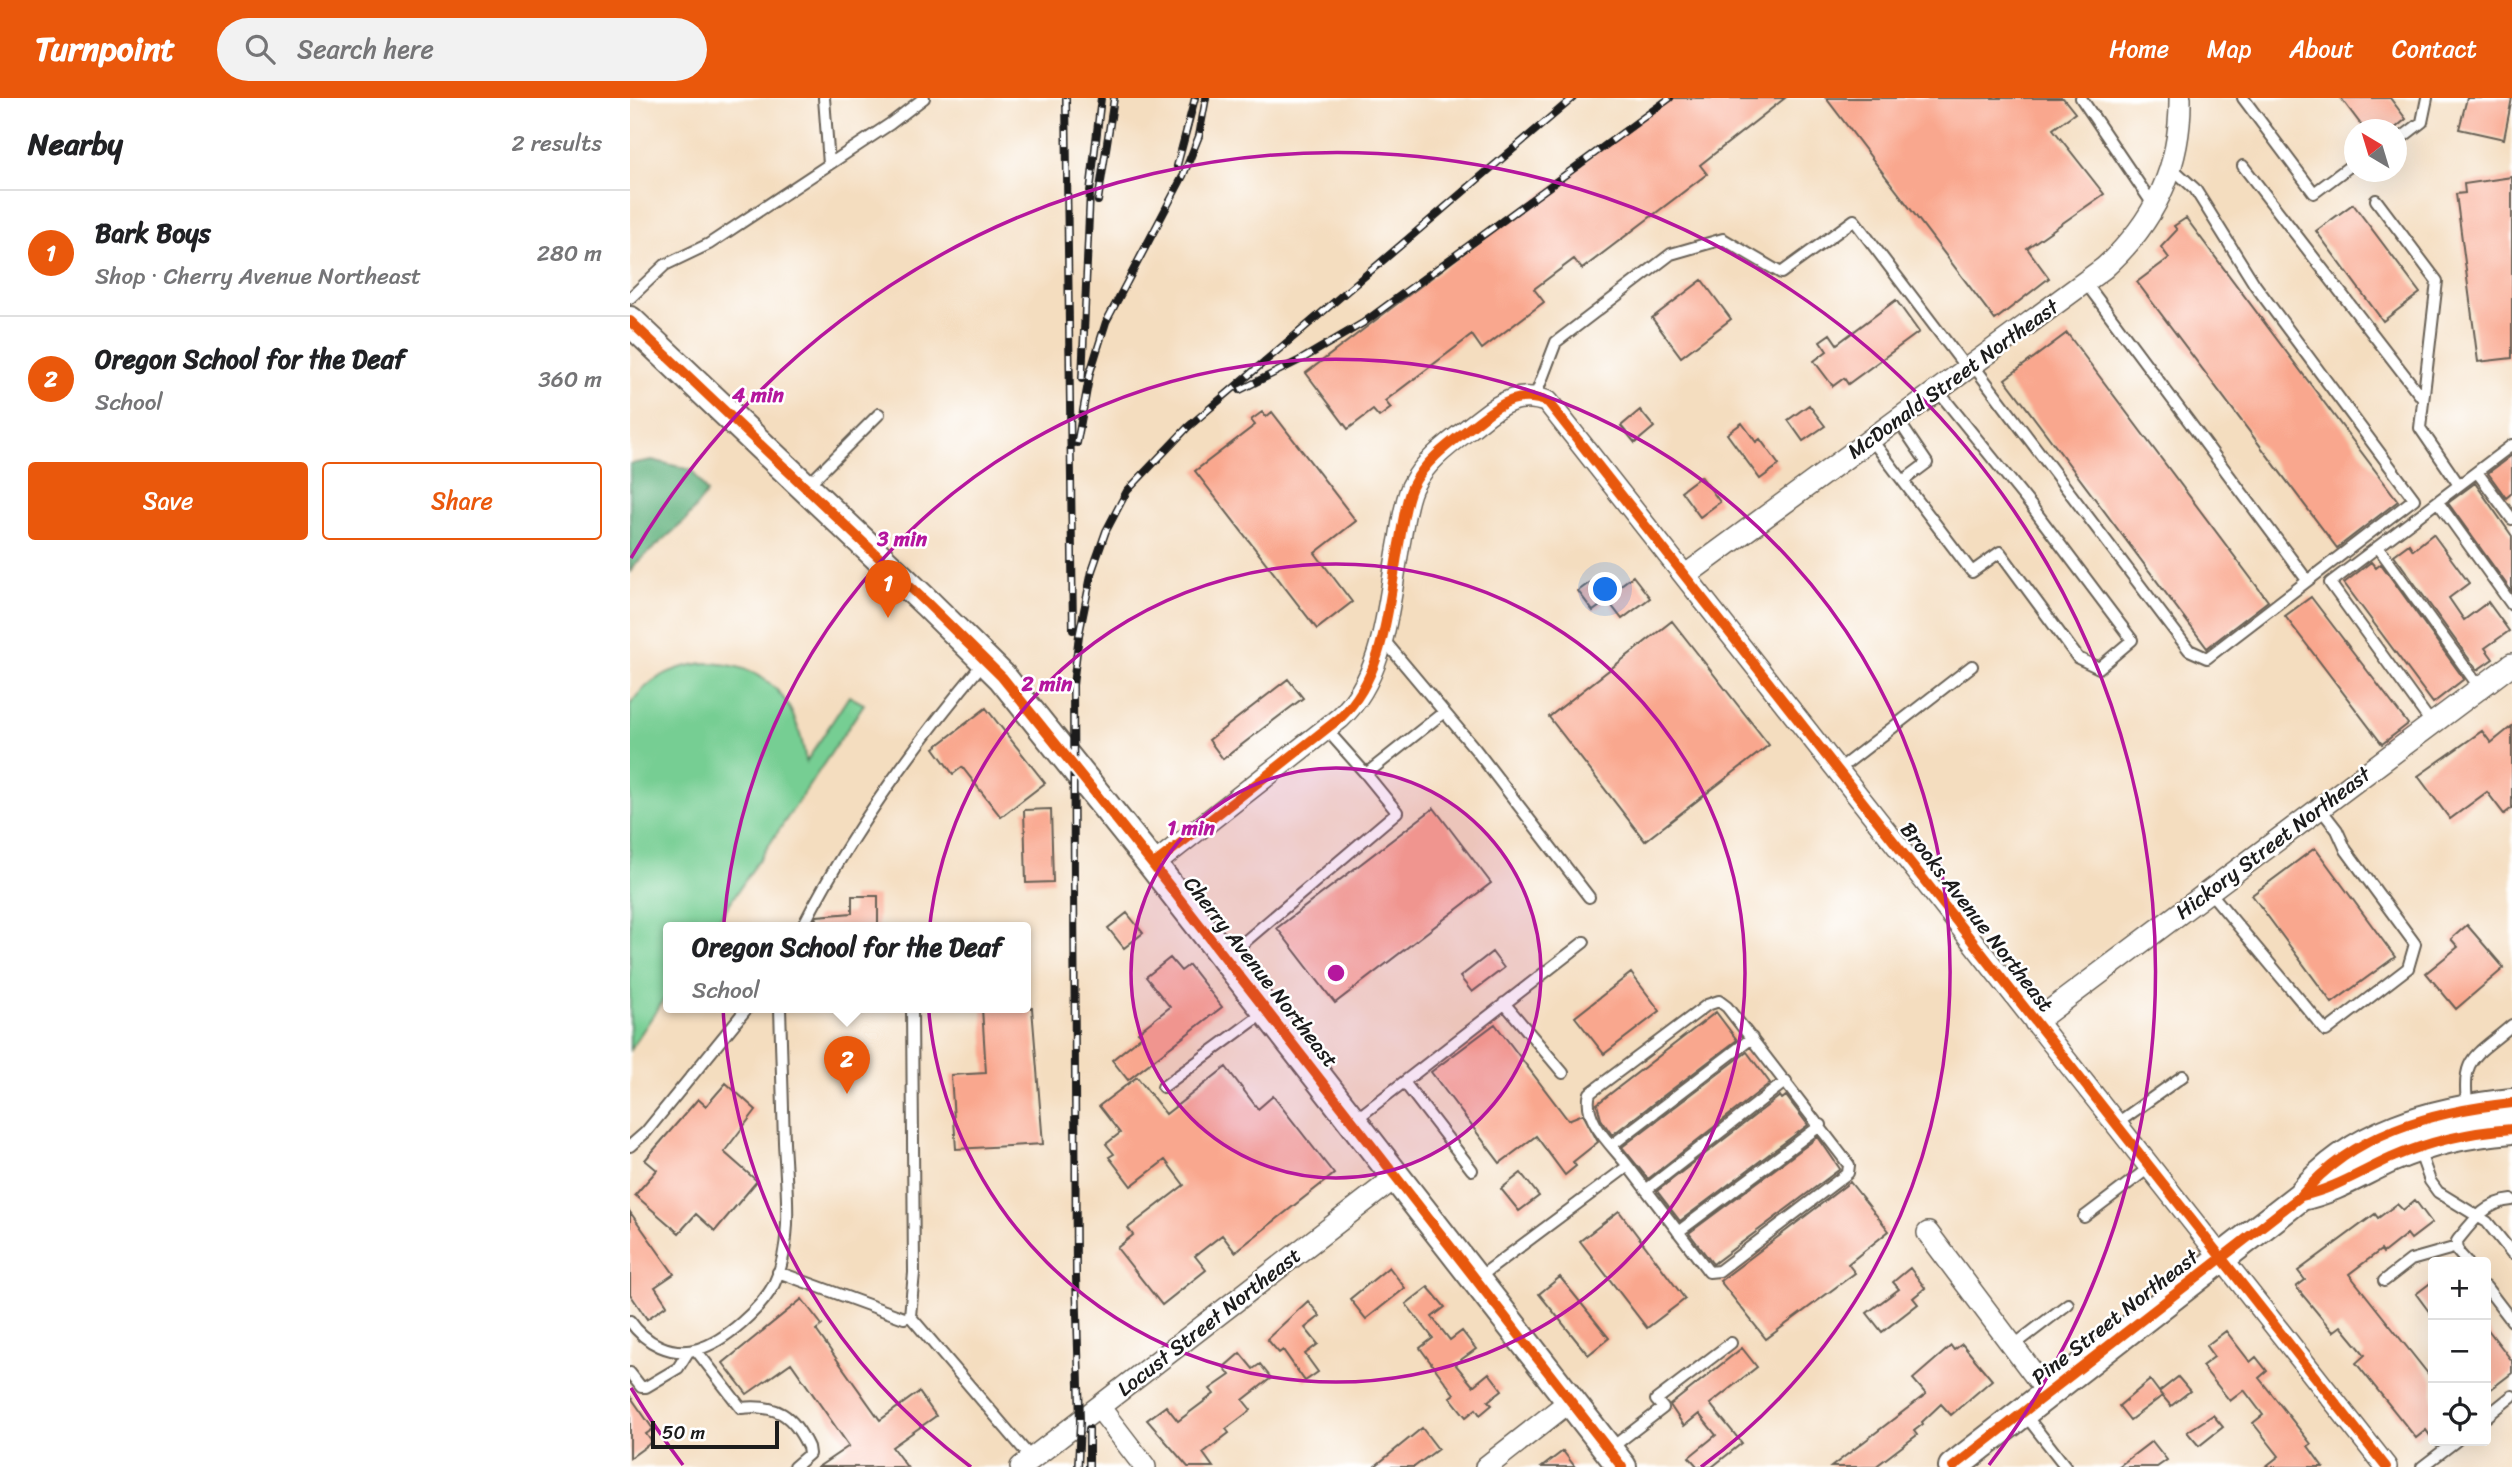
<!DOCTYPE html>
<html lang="en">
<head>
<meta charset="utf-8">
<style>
  body { margin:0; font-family:Sriracha,sans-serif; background:#f2f2f2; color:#202124 }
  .controls { position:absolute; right:21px; bottom:21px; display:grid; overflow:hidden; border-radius:7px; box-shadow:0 7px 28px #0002 }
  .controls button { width:63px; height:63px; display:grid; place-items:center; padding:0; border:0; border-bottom:2px solid #e0e0e0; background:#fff; color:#202124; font:35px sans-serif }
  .compass { position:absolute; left:1714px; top:21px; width:63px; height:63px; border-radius:50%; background:#fff; box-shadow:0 7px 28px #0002; rotate:322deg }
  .scale { position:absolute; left:21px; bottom:18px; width:128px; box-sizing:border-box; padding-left:7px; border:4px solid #1c1c1c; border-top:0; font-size:19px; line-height:24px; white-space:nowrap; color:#1c1c1c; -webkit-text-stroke:5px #fff; paint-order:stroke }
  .you { position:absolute; left:976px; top:492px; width:24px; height:24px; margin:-18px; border:5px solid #fff; border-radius:50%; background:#1a73e8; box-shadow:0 0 0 10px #1a73e833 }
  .badge { display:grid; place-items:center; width:46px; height:46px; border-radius:50%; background:#ea580c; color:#fff; font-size:23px; font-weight:700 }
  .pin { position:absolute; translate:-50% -58px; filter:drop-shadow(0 2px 4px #0008) }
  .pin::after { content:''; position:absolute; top:37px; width:24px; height:21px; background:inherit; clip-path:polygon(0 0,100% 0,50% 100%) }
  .popup { position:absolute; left:33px; top:824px; width:368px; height:91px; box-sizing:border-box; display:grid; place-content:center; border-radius:7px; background:#fff; filter:drop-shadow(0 2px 5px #0005); font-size:23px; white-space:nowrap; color:#757577 }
  .popup b { font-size:26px; color:#202124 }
  .popup::after { content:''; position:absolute; left:50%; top:100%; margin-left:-14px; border:14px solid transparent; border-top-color:#fff }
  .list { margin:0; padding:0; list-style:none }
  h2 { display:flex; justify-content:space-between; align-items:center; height:91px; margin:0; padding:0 28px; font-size:30px }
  h2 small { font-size:23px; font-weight:400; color:#757577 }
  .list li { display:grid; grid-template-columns:46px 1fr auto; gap:21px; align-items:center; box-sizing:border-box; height:126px; padding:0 28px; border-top:2px solid #e0e0e0 }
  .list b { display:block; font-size:26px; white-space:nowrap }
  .list p { margin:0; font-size:23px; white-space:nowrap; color:#757577 }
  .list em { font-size:23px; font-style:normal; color:#757577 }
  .actions { display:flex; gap:14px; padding:21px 28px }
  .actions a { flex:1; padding:16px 0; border:2px solid #ea580c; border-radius:7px; text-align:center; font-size:24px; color:#ea580c }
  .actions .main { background:#ea580c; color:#fff }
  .icon { flex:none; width:38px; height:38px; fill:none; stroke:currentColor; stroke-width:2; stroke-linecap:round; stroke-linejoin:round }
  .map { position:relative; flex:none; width:1882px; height:1369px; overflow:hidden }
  header { display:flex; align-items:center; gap:42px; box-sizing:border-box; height:98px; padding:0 35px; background:#ea580c; color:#fff }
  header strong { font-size:33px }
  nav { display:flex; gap:38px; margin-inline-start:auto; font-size:24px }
  .search { width:490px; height:63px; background:#f2f2f2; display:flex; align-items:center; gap:18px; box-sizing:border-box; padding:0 24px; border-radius:38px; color:#757577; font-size:26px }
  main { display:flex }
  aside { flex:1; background:#fff }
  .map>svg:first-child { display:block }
  .green { fill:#76ce93; stroke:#497558; stroke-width:2 }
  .forest { fill:#60b17d; stroke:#3e664c; stroke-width:2 }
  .building { fill:#f9a78e }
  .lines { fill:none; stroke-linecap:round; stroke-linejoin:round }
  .lane-casing { stroke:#686055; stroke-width:14 }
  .street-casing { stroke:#686055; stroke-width:24 }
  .secondary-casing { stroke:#686055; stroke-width:32 }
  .lane { stroke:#fff; stroke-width:10 }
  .street { stroke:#fff; stroke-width:21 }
  .secondary { stroke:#fff; stroke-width:28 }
  .rail-casing { stroke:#1c1c1c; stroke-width:8 }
  .rail { stroke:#fff; stroke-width:5; stroke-dasharray:16; stroke-linecap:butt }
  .cycleway-casing { stroke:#fff; stroke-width:15 }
  .cycleway { stroke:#e8590c; stroke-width:10 }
  .ring { fill:none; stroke:#b5179e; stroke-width:3.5 }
  .labels { text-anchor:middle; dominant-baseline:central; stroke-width:5; stroke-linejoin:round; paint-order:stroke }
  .street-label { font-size:21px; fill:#1c1c1c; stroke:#fff }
  .centre { fill:#b5179e; stroke:#fff; stroke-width:3.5 }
  .ring-label { font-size:21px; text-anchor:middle; font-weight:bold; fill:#b5179e; stroke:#fff; stroke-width:5; stroke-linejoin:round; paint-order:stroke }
</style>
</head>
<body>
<header>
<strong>Turnpoint</strong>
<div class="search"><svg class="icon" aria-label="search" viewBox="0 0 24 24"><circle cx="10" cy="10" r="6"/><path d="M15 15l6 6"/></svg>Search here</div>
<nav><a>Home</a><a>Map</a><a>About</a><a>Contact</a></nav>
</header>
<main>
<aside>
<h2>Nearby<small>2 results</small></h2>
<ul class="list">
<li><span class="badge">1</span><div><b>Bark Boys</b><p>Shop · Cherry Avenue Northeast</p></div><em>280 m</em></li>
<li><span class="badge">2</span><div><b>Oregon School for the Deaf</b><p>School</p></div><em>360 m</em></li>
</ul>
<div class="actions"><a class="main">Save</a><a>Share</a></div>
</aside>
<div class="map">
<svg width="1882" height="1369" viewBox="0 0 1882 1369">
  <rect width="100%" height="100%" fill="#fff"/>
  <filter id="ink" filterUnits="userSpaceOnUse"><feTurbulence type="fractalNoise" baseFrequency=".0143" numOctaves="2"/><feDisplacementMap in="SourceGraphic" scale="14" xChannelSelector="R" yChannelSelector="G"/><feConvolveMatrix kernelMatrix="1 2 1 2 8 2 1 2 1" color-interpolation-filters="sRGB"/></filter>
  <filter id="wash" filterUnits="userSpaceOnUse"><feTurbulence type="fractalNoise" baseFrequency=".00686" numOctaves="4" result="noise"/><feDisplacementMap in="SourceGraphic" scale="28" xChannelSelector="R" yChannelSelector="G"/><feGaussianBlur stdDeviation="1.57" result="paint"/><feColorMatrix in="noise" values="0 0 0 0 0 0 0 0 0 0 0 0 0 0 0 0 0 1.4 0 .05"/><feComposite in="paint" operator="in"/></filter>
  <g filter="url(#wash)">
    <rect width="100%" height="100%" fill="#f4ddbf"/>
    <path class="green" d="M 74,565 C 141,565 167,604 176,664 L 219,598 L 234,606 L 83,830 L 38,830 L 38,895 L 0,952 L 0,607 C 18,580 43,569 74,565 Z"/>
    <path class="forest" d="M 22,362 L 62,372 L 77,395 L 55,423 L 4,467 L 0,475 L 0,366 Z"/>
    <g id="blocks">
      <path class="building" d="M 1038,0 L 1155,0 L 1070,67 L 1077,76 L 952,171 L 944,161 L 904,191 L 914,204 L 852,251 L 842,237 L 755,303 L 761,310 L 749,319 L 743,312 L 718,331 L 676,275 Z
        M 1196,0 L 1433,0 L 1445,15 L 1423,31 L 1474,96 L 1397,150 L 1419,180 L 1365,222 Z
        M 1711,0 L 1760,0 L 1776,21 L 1763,32 L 1735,32 Z
        M 1837,0 L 1882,0 L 1874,41 L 1829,31 Z
        M 1882,79 L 1882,260 L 1848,264 L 1826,96 L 1835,95 L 1834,86 Z
        M 1723,106 L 1790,195 L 1753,223 L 1686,133 Z
        M 1556,120 L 1768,403 L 1707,450 L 1507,184 L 1539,160 L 1531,149 L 1547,132 L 1544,128 Z
        M 1072,182 L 1101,221 L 1051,259 L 1022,220 Z
        M 1266,202 L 1289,234 L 1218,286 L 1214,280 L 1203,288 L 1184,263 L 1197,253 L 1190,243 L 1200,236 L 1207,246 Z
        M 1437,235 L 1638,503 L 1577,550 L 1375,281 Z
        M 1179,307 L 1195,328 L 1173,343 L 1158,322 Z
        M 1010,312 L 1024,329 L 1005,345 L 991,328 Z
        M 632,314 L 636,319 L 642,314 L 726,423 L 685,455 L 722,504 L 687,531 L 565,373 L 625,327 L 621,322 Z
        M 1112,325 L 1126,344 L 1130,341 L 1149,367 L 1130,381 L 1097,336 Z
        M 1882,357 L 1882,395 L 1876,400 L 1858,375 Z
        M 1071,378 L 1090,404 L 1070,419 L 1051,393 Z
        M 1845,385 L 1882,438 L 1882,494 L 1818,405 Z
        M 1803,436 L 1839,485 L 1819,500 L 1834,522 L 1858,504 L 1879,533 L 1855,550 L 1863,561 L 1847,572 L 1764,457 L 1779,446 L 1783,452 Z
        M 1741,464 L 1746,470 L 1751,466 L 1834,581 L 1803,605 L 1714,485 Z
        M 1003,478 L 1020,500 L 992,521 L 975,499 Z
        M 962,483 L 977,503 L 963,513 L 948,493 Z
        M 1681,499 L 1778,626 L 1752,646 L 1655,518 Z
        M 1042,523 L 1139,647 L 1015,743 L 919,619 Z
        M 658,581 L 673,600 L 593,661 L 579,642 Z
        M 356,610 L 415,685 L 371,719 L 332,669 L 323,676 L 304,650 Z
        M 1882,628 L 1882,710 L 1874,716 L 1857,694 L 1820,721 L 1788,678 L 1852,633 L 1861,645 Z
        M 804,710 L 861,785 L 705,905 L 647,830 Z
        M 421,711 L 423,784 L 396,785 L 394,712 Z
        M 1685,750 L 1765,859 L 1702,905 L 1622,797 Z
        M 222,798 L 248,798 L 248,830 L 181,830 L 187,818 L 222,815 Z
        M 497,815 L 513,835 L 494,850 L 478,830 Z
        M 1837,827 L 1874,870 L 1826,911 L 1796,875 L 1828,849 L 1821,841 Z
        M 862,854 L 874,870 L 842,894 L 830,879 Z
        M 540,860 L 551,873 L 559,867 L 592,909 L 498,982 L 482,962 L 512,938 L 508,934 L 540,909 L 516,879 Z
        M 1001,875 L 1030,913 L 974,956 L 945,919 Z
        M 352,910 L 402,910 L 413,1046 L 326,1051 L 321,977 L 356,975 Z
        M 1086,914 L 1107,942 L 982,1037 L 971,1021 L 967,1006 Z
        M 865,926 L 938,1022 L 953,1016 L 968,1044 L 943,1064 L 946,1068 L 935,1077 L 906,1038 L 870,1065 L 801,974 Z
        M 1117,954 L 1140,985 L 1018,1081 L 992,1049 Z
        M 596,969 L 628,1011 L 643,998 L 704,1076 L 605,1154 L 592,1137 L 565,1158 L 576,1172 L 532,1207 L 487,1150 L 503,1137 L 498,1130 L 554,1087 L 535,1062 L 501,1088 L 479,1059 L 484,1056 L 476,1046 L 490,1035 L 469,1008 L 507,979 L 536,1016 Z
        M 96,985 L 126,1012 L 94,1054 L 127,1083 L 85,1133 L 66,1116 L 49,1135 L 5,1097 L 27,1072 L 15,1062 L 68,1001 L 76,1008 Z
        M 1150,998 L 1152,1001 L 1156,998 L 1178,1027 L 1050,1123 L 1027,1093 Z
        M 1188,1039 L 1210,1071 L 1083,1166 L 1059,1135 Z
        M 891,1075 L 909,1098 L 889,1113 L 871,1091 Z
        M 1220,1084 L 1259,1133 L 1218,1166 L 1225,1175 L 1136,1241 L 1090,1183 Z
        M 1785,1102 L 1802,1125 L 1781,1141 L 1777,1136 L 1753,1155 L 1751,1152 L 1719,1176 L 1803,1282 L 1803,1342 L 1796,1332 L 1786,1340 L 1726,1265 L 1735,1257 L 1711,1228 L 1703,1234 L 1666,1189 L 1675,1182 L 1668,1173 L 1745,1116 L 1748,1120 L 1767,1106 L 1773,1112 Z
        M 989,1113 L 1055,1201 L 1017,1230 L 950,1143 Z
        M 0,1114 L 44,1176 L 25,1189 L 37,1207 L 17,1221 L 0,1196 Z
        M 759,1169 L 775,1190 L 736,1221 L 720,1201 Z
        M 1280,1170 L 1295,1190 L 1283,1200 L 1288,1206 L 1252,1234 L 1237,1215 L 1269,1191 L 1263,1184 Z
        M 930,1179 L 979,1240 L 958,1257 L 909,1196 Z
        M 1803,1183 L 1803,1219 L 1786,1196 Z
        M 798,1189 L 815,1209 L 802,1219 L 820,1242 L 832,1233 L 846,1251 L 825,1266 L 843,1288 L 859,1275 L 872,1292 L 858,1303 L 862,1307 L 850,1317 L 846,1311 L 836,1319 L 820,1299 L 824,1296 L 790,1250 L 803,1240 L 776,1206 Z
        M 172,1201 L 192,1227 L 186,1232 L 250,1322 L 289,1294 L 306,1318 L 262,1349 L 277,1369 L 188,1369 L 219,1348 L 161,1265 L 117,1296 L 93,1265 Z
        M 678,1203 L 690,1218 L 675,1230 L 688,1246 L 675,1256 L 688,1274 L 675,1283 L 653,1252 L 649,1255 L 637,1241 Z
        M 1856,1229 L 1882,1263 L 1882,1275 L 1856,1295 Z
        M 1596,1233 L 1620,1264 L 1626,1259 L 1637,1273 L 1629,1280 L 1681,1346 L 1678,1348 L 1693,1369 L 1635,1369 L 1649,1358 L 1623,1325 L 1633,1317 L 1614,1292 L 1600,1303 L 1572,1268 L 1584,1259 L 1576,1248 Z
        M 1332,1246 L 1362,1282 L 1321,1317 L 1311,1306 L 1292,1324 L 1293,1326 L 1284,1333 L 1287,1337 L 1245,1369 L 1201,1369 L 1296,1296 L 1283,1281 L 1321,1248 L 1324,1252 Z
        M 1112,1250 L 1127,1269 L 1080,1306 L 1112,1345 L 1082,1369 L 1068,1369 L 1059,1359 L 1086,1337 L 1069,1316 L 1054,1328 L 1040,1307 Z
        M 610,1255 L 623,1271 L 630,1266 L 641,1280 L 613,1302 L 621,1312 L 596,1331 L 599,1335 L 573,1355 L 583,1369 L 558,1369 L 517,1322 L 536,1308 L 548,1323 L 584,1296 L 580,1291 L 600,1277 L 594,1269 Z
        M 1548,1279 L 1560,1293 L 1541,1308 L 1529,1294 Z
        M 1520,1282 L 1532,1298 L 1500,1322 L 1489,1308 Z
        M 0,1298 L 23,1331 L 16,1336 L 22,1344 L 0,1360 Z
        M 1583,1317 L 1593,1329 L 1569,1348 L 1557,1334 Z
        M 792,1330 L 808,1351 L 784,1369 L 744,1369 Z
        M 1522,1343 L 1537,1362 L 1527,1369 L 1488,1369 Z
        M 933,1353 L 945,1369 L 912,1369 Z"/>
    </g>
  </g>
  <g filter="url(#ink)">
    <use href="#blocks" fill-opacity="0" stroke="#686055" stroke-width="2"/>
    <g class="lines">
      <g class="lane-casing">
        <path id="lane" d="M 194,0 L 199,66
          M 1451,0 L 1524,108
          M 1613,0 L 1684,95 L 1724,65
          M 1766,44 L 1792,24 L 1797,0
          M 1613,68 L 1793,301
          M 1746,102 L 1807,183 L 1790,330 L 1829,387
          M 1455,184 L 1677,482
          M 0,200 L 35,167 L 79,146 L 260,26 L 294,0
          M 1343,267 L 1559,552 L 1577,560 L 1784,401 L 1625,187 L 1565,91 L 1542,70
          M 905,299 L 926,244 L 1041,156 L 1093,141 L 1151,175 L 1224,122 L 1337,271
          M 1268,322 L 1297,365 L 1273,383
          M 1241,341 L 1342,474 L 1370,454 L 1448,560 L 1469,570 L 1502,542 L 1402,409 L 1308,293
          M 1847,374 L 1882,421
          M 177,388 L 249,316
          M 1808,404 L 1882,507
          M 1748,449 L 1850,590
          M 753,541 L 846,652 L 959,799
          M 1802,626 L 1700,485 L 1882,347
          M 696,631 L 736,676
          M 1208,672 L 1342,568
          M 1579,793 L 1696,933 L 1778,870 L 1785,846 L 1716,752 L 1707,732 L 1690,710
          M 172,830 C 220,735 286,645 354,564
          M 598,858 L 767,714 L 736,676 L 814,614
          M 874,905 L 933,975
          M 774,984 L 842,1072
          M 533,989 L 635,914
          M 1838,1012 C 1830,958 1844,960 1882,927
          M 725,1022 L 954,844
          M 1486,1026 L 1553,978
          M 982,1047 L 1122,940
          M 0,1048 L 16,1034 L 117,910
          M 1789,1052 L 1800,1083 L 1808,1094 L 1857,1124 L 1882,1155
          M 1016,1092 L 1156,983
          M 1454,1119 L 1520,1069
          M 1048,1134 L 1191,1027
          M 1837,1164 L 1828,1154 L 1827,1143 C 1843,1123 1856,1104 1882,1102
          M 148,1174 L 274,1220 L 280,1218 L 284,1175 L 282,910
          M 848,1180 L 998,1068 C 982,1047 952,1022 960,995 L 1077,907 L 1089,903 L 1097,909 L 1219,1067 L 1218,1075 L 1089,1173 L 1079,1174 L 998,1068
          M 1754,1183 L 1781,1162 L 1827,1149
          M 1856,1189 L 1882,1223
          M 280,1218 L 402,1361
          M 0,1223 C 15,1245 42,1259 68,1251 C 94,1244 132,1210 144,1186 C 164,1145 156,1088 154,1044 C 153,999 151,955 150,910
          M 1383,1248 L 1438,1206
          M 66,1252 L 111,1310 C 147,1306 163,1317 178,1349 L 179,1356 L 164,1369
          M 0,1275 L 11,1289 L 16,1289 L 48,1270 L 58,1254
          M 1393,1314 L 1436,1369
          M 1856,1319 L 1882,1298
          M 981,1350 L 1033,1310 L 1026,1302 L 1101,1245
          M 1792,1369 L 1826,1343"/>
      </g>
      <g class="street-casing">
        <path id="street" d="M 1056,477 L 1474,170 C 1525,124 1551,69 1550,0
          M 523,767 L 710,620 C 757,576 758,502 770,441 C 773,424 775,405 782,389 C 796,360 826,341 850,322 C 872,304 890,293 918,304 L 1756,1369
          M 1405,924 L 1882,566
          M 1298,1135 L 1418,1295
          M 469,1309 L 515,1369
          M 391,1369 L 766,1079
          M 856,1369 L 940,1303"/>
      </g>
      <g class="secondary-casing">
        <path id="secondary" d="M 0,223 L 298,506 L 372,579 L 523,767 L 992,1369
          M 1671,1098 C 1704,1091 1730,1074 1761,1060 C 1800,1043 1840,1034 1882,1031
          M 1323,1369 L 1671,1098 C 1722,1035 1804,1013 1882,1005"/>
      </g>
      <use href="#lane" class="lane"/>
      <use href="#street" class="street"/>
      <use href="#secondary" class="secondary"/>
      <g class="rail-casing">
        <path id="rail" d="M 436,0 L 443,532
          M 547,68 L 565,0
          M 468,103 L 484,0
          M 452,281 L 460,94 L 471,0
          M 610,292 L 672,261 L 733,225 L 1040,0
          M 447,345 L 460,275 L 476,224 L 553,78 L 569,38 L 576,0
          M 459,1331 L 459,1369
          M 448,1369 L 450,1324 L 446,1179 L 443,587 L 449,537 L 462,473 L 476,433 L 497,393 L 558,329 L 943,0"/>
      </g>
      <use href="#rail" class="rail"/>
      <g class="cycleway-casing">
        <path id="cycleway" d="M 0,223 L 298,506 L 372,579 L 523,767 L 992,1369
          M 523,767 L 710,620 C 757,576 758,502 770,441 C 773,424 775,405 782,389 C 796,360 826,341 850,322 C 872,304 890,293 918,304 L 1756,1369
          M 1671,1098 C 1704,1091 1730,1074 1761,1060 C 1800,1043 1840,1034 1882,1031
          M 1323,1369 L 1671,1098 C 1722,1035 1804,1013 1882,1005"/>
      </g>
      <use href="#cycleway" class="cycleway"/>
    </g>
  </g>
  <circle cx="706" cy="875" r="205" fill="#b5179e" fill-opacity=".12"/>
  <g class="ring">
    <circle cx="706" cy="875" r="205"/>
    <circle cx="706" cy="875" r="409"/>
    <path d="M341 1369A614 614 0 1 1 1071 1369"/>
    <path d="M53 1367A818 818 0 0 1 1 1290M1 460A818 818 0 1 1 1359 1367"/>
  </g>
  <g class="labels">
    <g class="street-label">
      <text transform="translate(1323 281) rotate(-36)">McDonald Street Northeast</text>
      <text transform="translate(1643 745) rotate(-37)">Hickory Street Northeast</text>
      <text transform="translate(1347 819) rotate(52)">Brooks Avenue Northeast</text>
      <text transform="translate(631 874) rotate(52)">Cherry Avenue Northeast</text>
      <text transform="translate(1485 1219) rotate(-38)">Pine Street Northeast</text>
      <text transform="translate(579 1224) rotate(-38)">Locust Street Northeast</text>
    </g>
  </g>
  <circle cx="706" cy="875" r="10" class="centre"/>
  <g class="ring-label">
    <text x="128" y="304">4 min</text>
    <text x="272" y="448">3 min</text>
    <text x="417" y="593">2 min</text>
    <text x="561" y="737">1 min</text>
  </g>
</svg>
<div class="controls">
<button>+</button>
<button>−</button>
<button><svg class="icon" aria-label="locate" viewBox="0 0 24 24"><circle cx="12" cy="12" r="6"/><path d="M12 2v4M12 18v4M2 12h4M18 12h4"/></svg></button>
</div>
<svg class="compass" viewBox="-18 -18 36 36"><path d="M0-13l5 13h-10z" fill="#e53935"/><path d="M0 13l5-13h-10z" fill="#757577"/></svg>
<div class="scale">50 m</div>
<div class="you"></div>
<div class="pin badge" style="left:258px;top:520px">1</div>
<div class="pin badge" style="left:217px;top:996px">2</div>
<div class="popup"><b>Oregon School for the Deaf</b>School</div>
</div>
</main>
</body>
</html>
